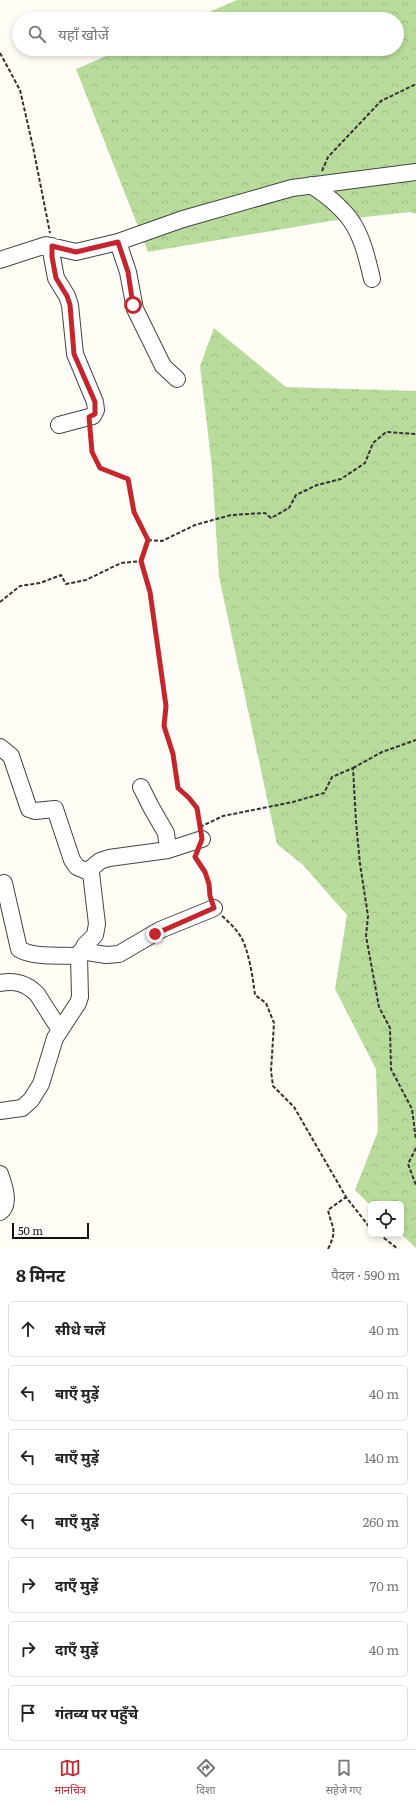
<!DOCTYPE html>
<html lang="hi">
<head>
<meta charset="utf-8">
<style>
  body { margin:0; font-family:Literata,"Noto Sans Devanagari",serif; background:#f6f6f6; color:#222 }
  .controls { position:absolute; right:12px; bottom:12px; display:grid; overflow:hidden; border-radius:6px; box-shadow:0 2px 6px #0003 }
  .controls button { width:36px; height:36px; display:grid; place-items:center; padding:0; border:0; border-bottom:1px solid #e0e0e0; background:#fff; color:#222; font:20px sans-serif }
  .scale { position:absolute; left:12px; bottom:10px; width:77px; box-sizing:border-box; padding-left:4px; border:2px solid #111; border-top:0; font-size:11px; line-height:14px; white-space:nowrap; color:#111; -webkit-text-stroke:3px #fff; paint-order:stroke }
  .stop { position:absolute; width:12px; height:12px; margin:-9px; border:3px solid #c4262e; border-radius:50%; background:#fff }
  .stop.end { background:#c4262e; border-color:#fff; box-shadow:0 1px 4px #0008 }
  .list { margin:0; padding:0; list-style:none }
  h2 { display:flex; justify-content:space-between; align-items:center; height:52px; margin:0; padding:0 16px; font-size:17px }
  h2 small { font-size:13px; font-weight:400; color:#767676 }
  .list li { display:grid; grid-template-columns:26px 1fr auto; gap:12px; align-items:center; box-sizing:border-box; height:56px; margin:0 8px 8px; padding:0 8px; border:1px solid #e0e0e0; border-radius:6px }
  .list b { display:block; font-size:15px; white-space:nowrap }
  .list em { font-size:13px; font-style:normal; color:#767676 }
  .icon { flex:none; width:22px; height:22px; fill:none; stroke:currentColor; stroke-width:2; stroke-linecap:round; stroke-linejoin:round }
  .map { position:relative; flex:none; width:416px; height:1249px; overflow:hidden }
  .search { position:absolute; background:#fff; box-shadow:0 2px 6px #0003; left:12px; right:12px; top:12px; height:44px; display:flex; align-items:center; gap:10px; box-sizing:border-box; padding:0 14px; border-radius:22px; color:#767676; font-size:15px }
  .sheet { height:500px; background:#fff }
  nav { display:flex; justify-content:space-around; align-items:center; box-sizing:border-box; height:56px; border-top:1px solid #e0e0e0; background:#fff; font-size:11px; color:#767676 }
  nav a { display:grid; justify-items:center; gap:2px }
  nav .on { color:#c4262e }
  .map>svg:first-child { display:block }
  .forest { fill:url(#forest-crowns) }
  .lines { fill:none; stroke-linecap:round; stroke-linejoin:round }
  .minor-casing { stroke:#444; stroke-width:18 }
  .path { stroke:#333; stroke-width:2; stroke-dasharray:4 2; stroke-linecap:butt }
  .minor { stroke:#fff; stroke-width:16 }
  .route { stroke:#c4262e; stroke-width:5 }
</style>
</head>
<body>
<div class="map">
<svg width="416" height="1249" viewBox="0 0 416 1249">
  <defs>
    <pattern id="forest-crowns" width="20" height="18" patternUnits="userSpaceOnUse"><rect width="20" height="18" fill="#b9dc9c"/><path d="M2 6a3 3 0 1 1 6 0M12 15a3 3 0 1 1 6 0" fill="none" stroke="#9ebc85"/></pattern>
  </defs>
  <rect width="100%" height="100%" fill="#fffdf5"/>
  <path class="forest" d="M 237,0 L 416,0 L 416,214 L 410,212 L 330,221 L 148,252 L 76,69 L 123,49 L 397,49 L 397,19 L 193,19 Z
    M 214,328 L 286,387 L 416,391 L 416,1248 L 401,1234 L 401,1204 L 371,1204 L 371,1206 L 355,1190 L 378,1131 L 376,1069 L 335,989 L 347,915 L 303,865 L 277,844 L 219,577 L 212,468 L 200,366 Z"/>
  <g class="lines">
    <g class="minor-casing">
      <path id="minor" d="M 311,185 C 354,213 361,231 372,279
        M 118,242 L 128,272 L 135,309 L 163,366 L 177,379
        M 52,246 L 52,257 L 56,278 L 67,296 L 70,305 L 75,354 L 95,402 L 96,410 L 93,416 L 59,425
        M 0,260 L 46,245 L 76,252 L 118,242 L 183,219 L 292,188 L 416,172
        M 0,747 L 11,756 L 29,809 L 35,811 L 55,809 L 72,860 L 77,867 L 91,873 L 97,924 L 95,935 L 85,945 L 79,956 L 80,997 L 78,1003 L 55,1038 L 41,1084 L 31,1100 L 22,1108 L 0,1111
        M 141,787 L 151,807 L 166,833 L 168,850
        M 88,871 L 100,861 L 109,858 L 168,850 L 202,839
        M 4,883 L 19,949 C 33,958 62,955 79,956
        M 81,951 L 106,955 L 119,954 L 160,930 L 214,908
        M 0,983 C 15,980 26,983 37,994 L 60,1030
        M 0,1174 C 4,1185 11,1205 0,1212"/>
    </g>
    <path class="path" d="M 0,53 L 20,90 L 33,147 L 50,233
      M 322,171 L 328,157 L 381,101 L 416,84
      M 90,430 L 92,452 L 100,468 L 128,479 L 134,512 L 148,540 L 141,561 L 150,592 L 166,706 L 164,726 L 173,754 L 178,788 C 194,802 196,805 200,826
      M 148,540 L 162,541 L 195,525 L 231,515 L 265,513 L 271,518 L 289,508 L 296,495 L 317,485 L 341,479 L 365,463 L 373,443 L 386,432 L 416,434
      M 0,602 L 20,586 L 40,583 L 61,575 L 66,584 L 86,580 L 121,563 L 141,561
      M 353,768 L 382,752 L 416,740
      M 200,827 L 223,816 L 293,802 L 324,793 L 332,777 L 353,768 L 356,822 L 360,864 L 368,916 L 366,936 L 379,1007 L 390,1028 L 391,1069 L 412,1109 L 416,1140
      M 196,854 L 195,857 C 203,870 209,880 210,896
      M 222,916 C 229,922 236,929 241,937 C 249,951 253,979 255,995 L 266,1003 L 274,1023 L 271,1071 L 273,1086 L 294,1107 L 346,1197 L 371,1229
      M 416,1148 L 408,1164 L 416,1185
      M 379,1234 L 398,1249
      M 328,1249 C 338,1229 332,1229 328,1210 L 346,1197"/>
    <use href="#minor" class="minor"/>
  </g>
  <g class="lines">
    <path class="route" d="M 133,305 L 128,272 L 118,242 L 76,252 L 52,246 L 52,257 L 56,278 L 67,296 L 70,305 L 74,354 L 95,402 L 95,414 L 89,417 L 92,452 L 100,468 L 128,479 L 134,512 L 148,540 L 141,561 L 150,592 L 166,706 L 164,726 L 173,754 L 178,788 L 189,798 L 197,808 L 202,839 L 195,857 L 205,872 L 209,884 L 210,896 L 214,908 L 155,934"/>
  </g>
</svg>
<div class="controls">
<button><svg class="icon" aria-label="locate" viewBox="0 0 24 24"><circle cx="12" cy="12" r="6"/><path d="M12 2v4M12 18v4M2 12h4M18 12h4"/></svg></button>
</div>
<div class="scale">50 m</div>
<div class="stop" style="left:133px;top:305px"></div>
<div class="stop end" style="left:155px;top:934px"></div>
<div class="search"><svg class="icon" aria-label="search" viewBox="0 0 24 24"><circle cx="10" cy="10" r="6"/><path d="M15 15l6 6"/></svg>यहाँ खोजें</div>
</div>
<section class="sheet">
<h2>8 मिनट<small>पैदल · 590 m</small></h2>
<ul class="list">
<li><svg class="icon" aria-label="ahead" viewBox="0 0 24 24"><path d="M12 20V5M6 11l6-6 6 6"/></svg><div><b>सीधे चलें</b></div><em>40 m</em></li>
<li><svg class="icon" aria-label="left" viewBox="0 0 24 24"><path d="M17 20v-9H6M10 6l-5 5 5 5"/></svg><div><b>बाएँ मुड़ें</b></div><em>40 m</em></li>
<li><svg class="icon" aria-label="left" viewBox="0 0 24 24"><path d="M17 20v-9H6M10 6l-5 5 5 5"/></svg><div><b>बाएँ मुड़ें</b></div><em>140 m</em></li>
<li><svg class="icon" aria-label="left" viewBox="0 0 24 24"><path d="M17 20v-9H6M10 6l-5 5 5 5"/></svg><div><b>बाएँ मुड़ें</b></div><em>260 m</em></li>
<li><svg class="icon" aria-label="right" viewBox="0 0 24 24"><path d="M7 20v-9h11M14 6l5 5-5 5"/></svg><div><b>दाएँ मुड़ें</b></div><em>70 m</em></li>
<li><svg class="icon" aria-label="right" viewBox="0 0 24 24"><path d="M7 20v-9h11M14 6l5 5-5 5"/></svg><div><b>दाएँ मुड़ें</b></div><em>40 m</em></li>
<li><svg class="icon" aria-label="arrive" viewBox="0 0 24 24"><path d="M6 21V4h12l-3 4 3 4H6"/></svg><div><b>गंतव्य पर पहुँचे</b></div></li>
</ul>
</section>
<nav>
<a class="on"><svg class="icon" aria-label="map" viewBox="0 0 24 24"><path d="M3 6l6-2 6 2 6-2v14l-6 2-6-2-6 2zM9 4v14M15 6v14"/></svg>मानचित्र</a>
<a><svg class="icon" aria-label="directions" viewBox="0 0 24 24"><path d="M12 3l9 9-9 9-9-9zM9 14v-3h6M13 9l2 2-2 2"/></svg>दिशा</a>
<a><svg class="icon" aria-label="saved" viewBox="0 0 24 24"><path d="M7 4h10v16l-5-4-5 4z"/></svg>सहेजे गए</a>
</nav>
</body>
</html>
